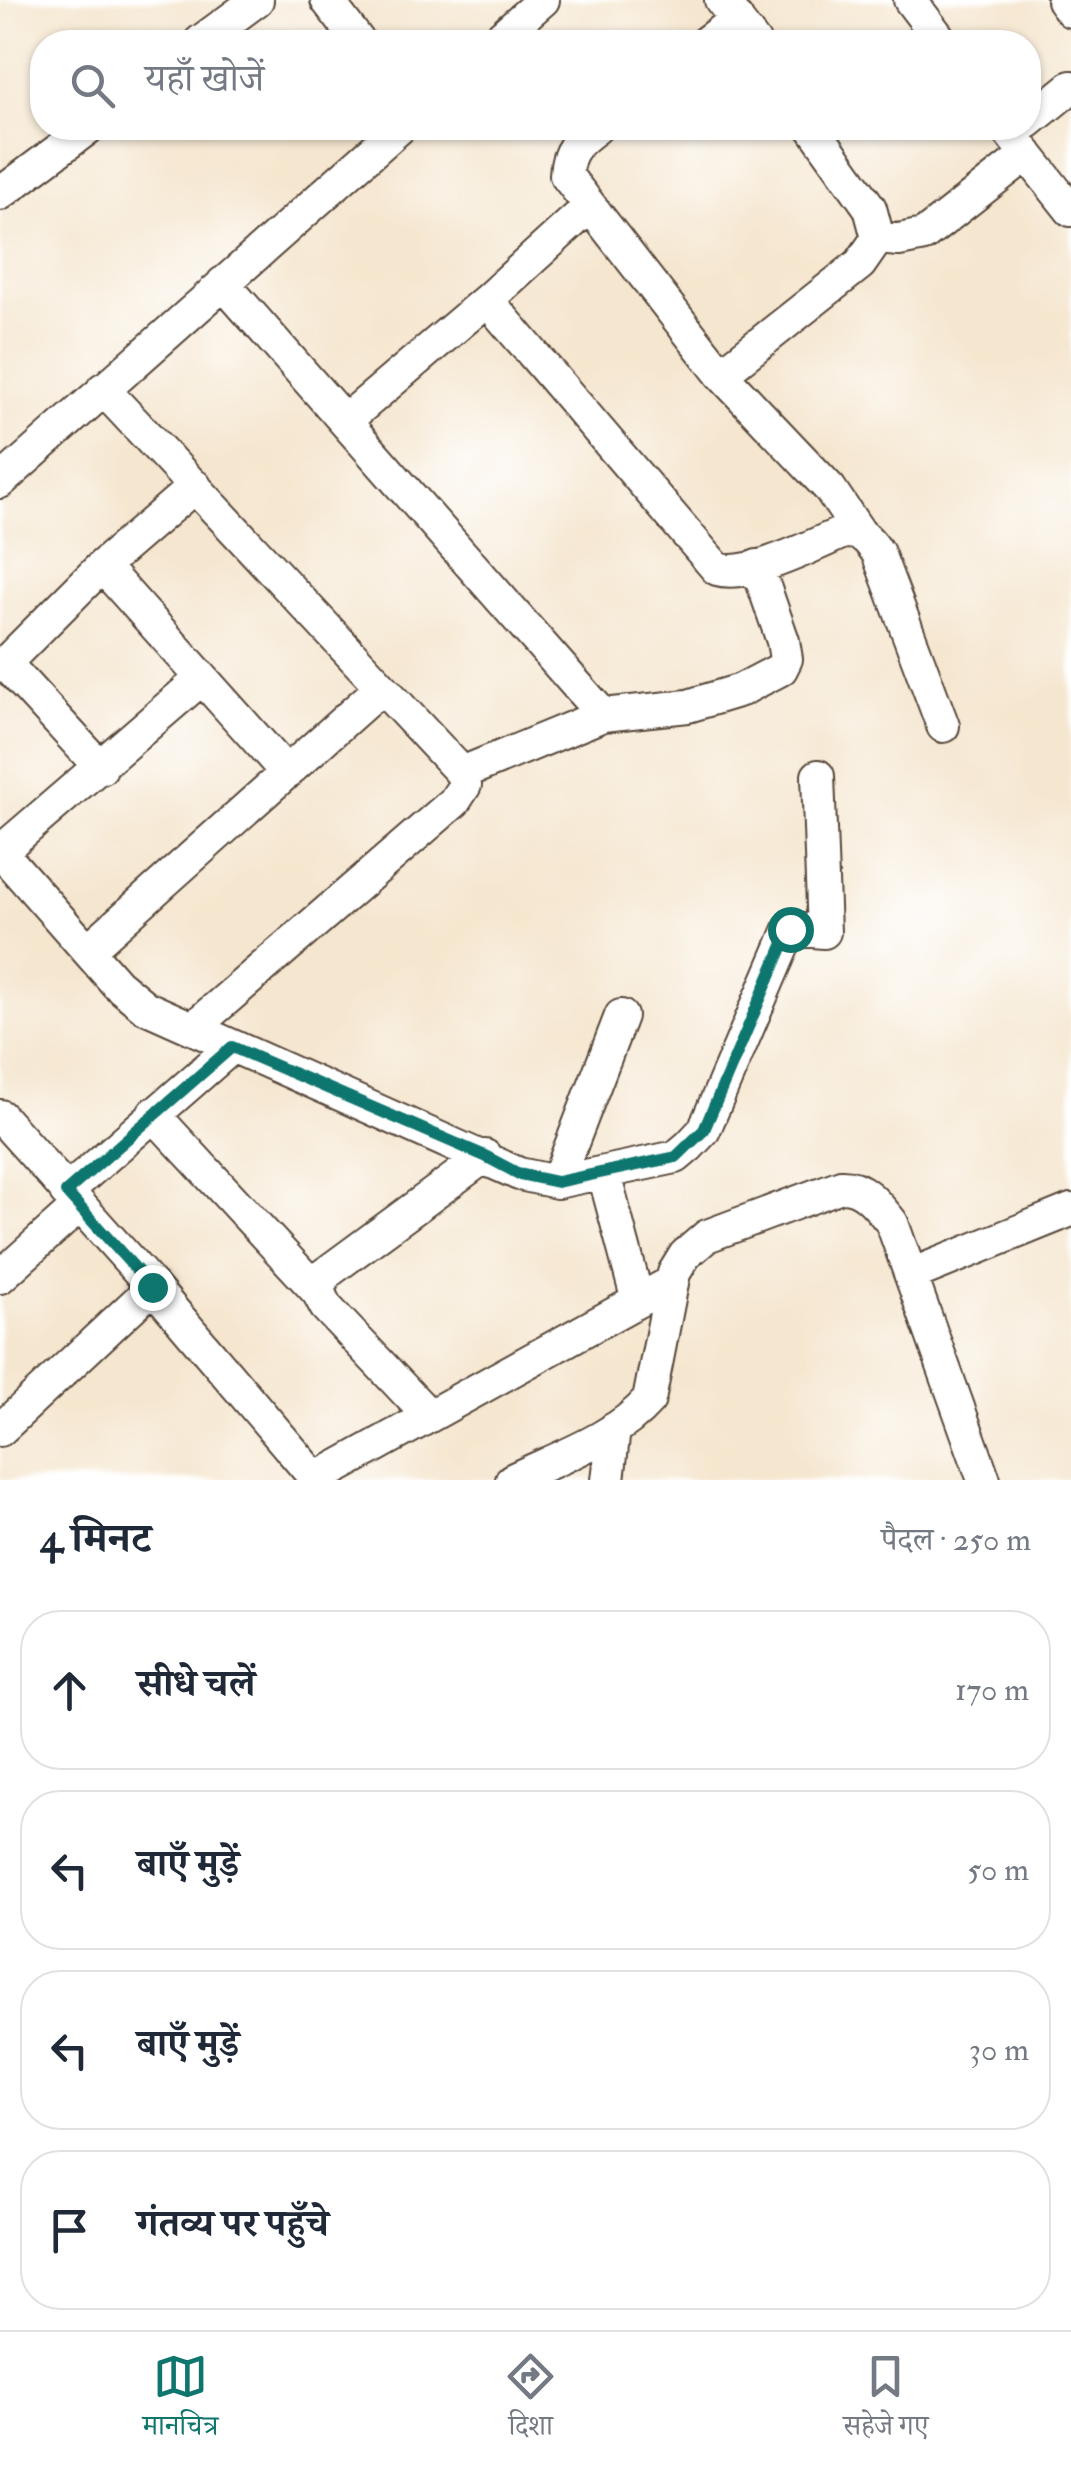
<!DOCTYPE html>
<html lang="hi">
<head>
<meta charset="utf-8">
<style>
  body { margin:0; font-family:"IM FELL Double Pica","Noto Serif Devanagari",serif; background:#f2f2f3; color:#1f2937 }
  .stop { position:absolute; width:30px; height:30px; margin:-22px; border:8px solid #0f766e; border-radius:50%; background:#fff }
  .stop.end { background:#0f766e; border-color:#fff; box-shadow:0 2px 10px #0008 }
  .list { margin:0; padding:0; list-style:none }
  h2 { display:flex; justify-content:space-between; align-items:center; height:130px; margin:0; padding:0 40px; font-size:42px }
  h2 small { font-size:32px; font-weight:400; color:#747a83 }
  .list li { display:grid; grid-template-columns:65px 1fr auto; gap:30px; align-items:center; box-sizing:border-box; height:160px; margin:0 20px 20px; padding:0 20px; border:2px solid #e0e1e3; border-radius:40px }
  .list b { display:block; font-size:38px; white-space:nowrap }
  .list em { font-size:32px; font-style:normal; color:#747a83 }
  .icon { flex:none; width:55px; height:55px; fill:none; stroke:currentColor; stroke-width:2; stroke-linecap:round; stroke-linejoin:round }
  .map { position:relative; flex:none; width:1071px; height:1480px; overflow:hidden }
  .search { position:absolute; background:#fff; box-shadow:0 2px 8px #0004; left:30px; right:30px; top:30px; height:110px; display:flex; align-items:center; gap:25px; box-sizing:border-box; padding:0 35px; border-radius:40px; color:#747a83; font-size:38px }
  .sheet { height:850px; background:#fff }
  nav { display:flex; justify-content:space-around; align-items:center; box-sizing:border-box; height:140px; border-top:2px solid #e0e1e3; background:#fff; font-size:28px; color:#747a83 }
  nav a { display:grid; justify-items:center; gap:5px }
  nav .on { color:#0f766e }
  .map>svg:first-child { display:block }
  .lines { fill:none; stroke-linecap:round; stroke-linejoin:round }
  .minor-casing { stroke:#574639; stroke-width:36 }
  .minor { stroke:#fff; stroke-width:32 }
  .route { stroke:#0f766e; stroke-width:12 }
</style>
</head>
<body>
<div class="map">
<svg width="1071" height="1480" viewBox="0 0 1071 1480">
  <rect width="100%" height="100%" fill="#fff"/>
  <filter id="ink" filterUnits="userSpaceOnUse"><feTurbulence type="fractalNoise" baseFrequency=".01" numOctaves="2"/><feDisplacementMap in="SourceGraphic" scale="20" xChannelSelector="R" yChannelSelector="G"/><feConvolveMatrix kernelMatrix="1 2 1 2 8 2 1 2 1" color-interpolation-filters="sRGB"/></filter>
  <filter id="wash" filterUnits="userSpaceOnUse"><feTurbulence type="fractalNoise" baseFrequency=".0048" numOctaves="4" result="noise"/><feDisplacementMap in="SourceGraphic" scale="40" xChannelSelector="R" yChannelSelector="G"/><feGaussianBlur stdDeviation="2.25" result="paint"/><feColorMatrix in="noise" values="0 0 0 0 0 0 0 0 0 0 0 0 0 0 0 0 0 1.4 0 .05"/><feComposite in="paint" operator="in"/></filter>
  <g filter="url(#wash)">
    <rect width="100%" height="100%" fill="#f5e6cf"/>
  </g>
  <g filter="url(#ink)">
    <g class="lines">
      <g class="minor-casing">
        <path id="minor" d="M 327,0 L 359,42
          M 721,0 L 754,42
          M 910,0 L 942,42
          M 1063,0 L 1071,11
          M 200,42 L 257,0
          M 495,42 L 543,0
          M 706,42 L 737,19
          M 1028,122 L 1071,87
          M 596,128 C 577,142 567,151 566,175 L 721,374 L 830,489 L 859,532
          M 1006,128 L 1071,210
          M 0,194 L 88,128
          M 878,238 L 899,240 L 924,235 L 1027,154
          M 223,283 L 603,715
          M 487,300 L 717,569 C 749,579 813,545 844,532 C 863,532 867,538 878,553 L 943,726
          M 721,374 L 860,264 L 878,238 L 870,208 L 813,128
          M 103,389 L 462,773 L 465,785 L 454,802 L 194,1027
          M 346,420 L 487,300 L 590,206
          M 0,482 L 399,128
          M 102,566 L 287,773
          M 101,768 L 5,663 L 102,566 L 195,486
          M 462,773 L 603,715 L 688,706 L 741,690 L 781,669 L 786,659 L 783,641 L 757,566
          M 0,851 L 117,984 L 145,1007 L 519,1174 L 557,1182 L 676,1157 L 689,1146 L 704,1130 L 790,929 L 824,932 L 818,776
          M 0,852 L 201,679
          M 88,950 L 381,688
          M 153,1114 L 318,1292
          M 0,1116 L 153,1287 L 316,1479
          M 604,1174 L 638,1301
          M 557,1182 L 621,1016
          M 66,1192 L 232,1047
          M 911,1275 L 1071,1210
          M 0,1277 L 79,1206
          M 429,1416 L 326,1307 L 318,1292 L 325,1274 L 485,1156
          M 0,1430 L 153,1287
          M 314,1480 L 672,1282
          M 512,1480 C 557,1458 615,1439 649,1400 L 674,1273 L 685,1255 L 707,1236 L 841,1186 C 864,1185 879,1207 892,1223 L 984,1480
          M 608,1480 L 614,1429"/>
      </g>
      <use href="#minor" class="minor"/>
    </g>
  </g>
  <g class="lines" filter="url(#ink)">
    <path class="route" d="M 152,1287 L 66,1192 L 232,1047 L 485,1156 L 519,1174 L 557,1182 L 676,1157 L 704,1130 L 790,929"/>
  </g>
</svg>
<div class="stop" style="left:790px;top:929px"></div>
<div class="stop end" style="left:152px;top:1287px"></div>
<div class="search"><svg class="icon" aria-label="search" viewBox="0 0 24 24"><circle cx="10" cy="10" r="6"/><path d="M15 15l6 6"/></svg>यहाँ खोजें</div>
</div>
<section class="sheet">
<h2>4 मिनट<small>पैदल · 250 m</small></h2>
<ul class="list">
<li><svg class="icon" aria-label="ahead" viewBox="0 0 24 24"><path d="M12 20V5M6 11l6-6 6 6"/></svg><div><b>सीधे चलें</b></div><em>170 m</em></li>
<li><svg class="icon" aria-label="left" viewBox="0 0 24 24"><path d="M17 20v-9H6M10 6l-5 5 5 5"/></svg><div><b>बाएँ मुड़ें</b></div><em>50 m</em></li>
<li><svg class="icon" aria-label="left" viewBox="0 0 24 24"><path d="M17 20v-9H6M10 6l-5 5 5 5"/></svg><div><b>बाएँ मुड़ें</b></div><em>30 m</em></li>
<li><svg class="icon" aria-label="arrive" viewBox="0 0 24 24"><path d="M6 21V4h12l-3 4 3 4H6"/></svg><div><b>गंतव्य पर पहुँचे</b></div></li>
</ul>
</section>
<nav>
<a class="on"><svg class="icon" aria-label="map" viewBox="0 0 24 24"><path d="M3 6l6-2 6 2 6-2v14l-6 2-6-2-6 2zM9 4v14M15 6v14"/></svg>मानचित्र</a>
<a><svg class="icon" aria-label="directions" viewBox="0 0 24 24"><path d="M12 3l9 9-9 9-9-9zM9 14v-3h6M13 9l2 2-2 2"/></svg>दिशा</a>
<a><svg class="icon" aria-label="saved" viewBox="0 0 24 24"><path d="M7 4h10v16l-5-4-5 4z"/></svg>सहेजे गए</a>
</nav>
</body>
</html>
